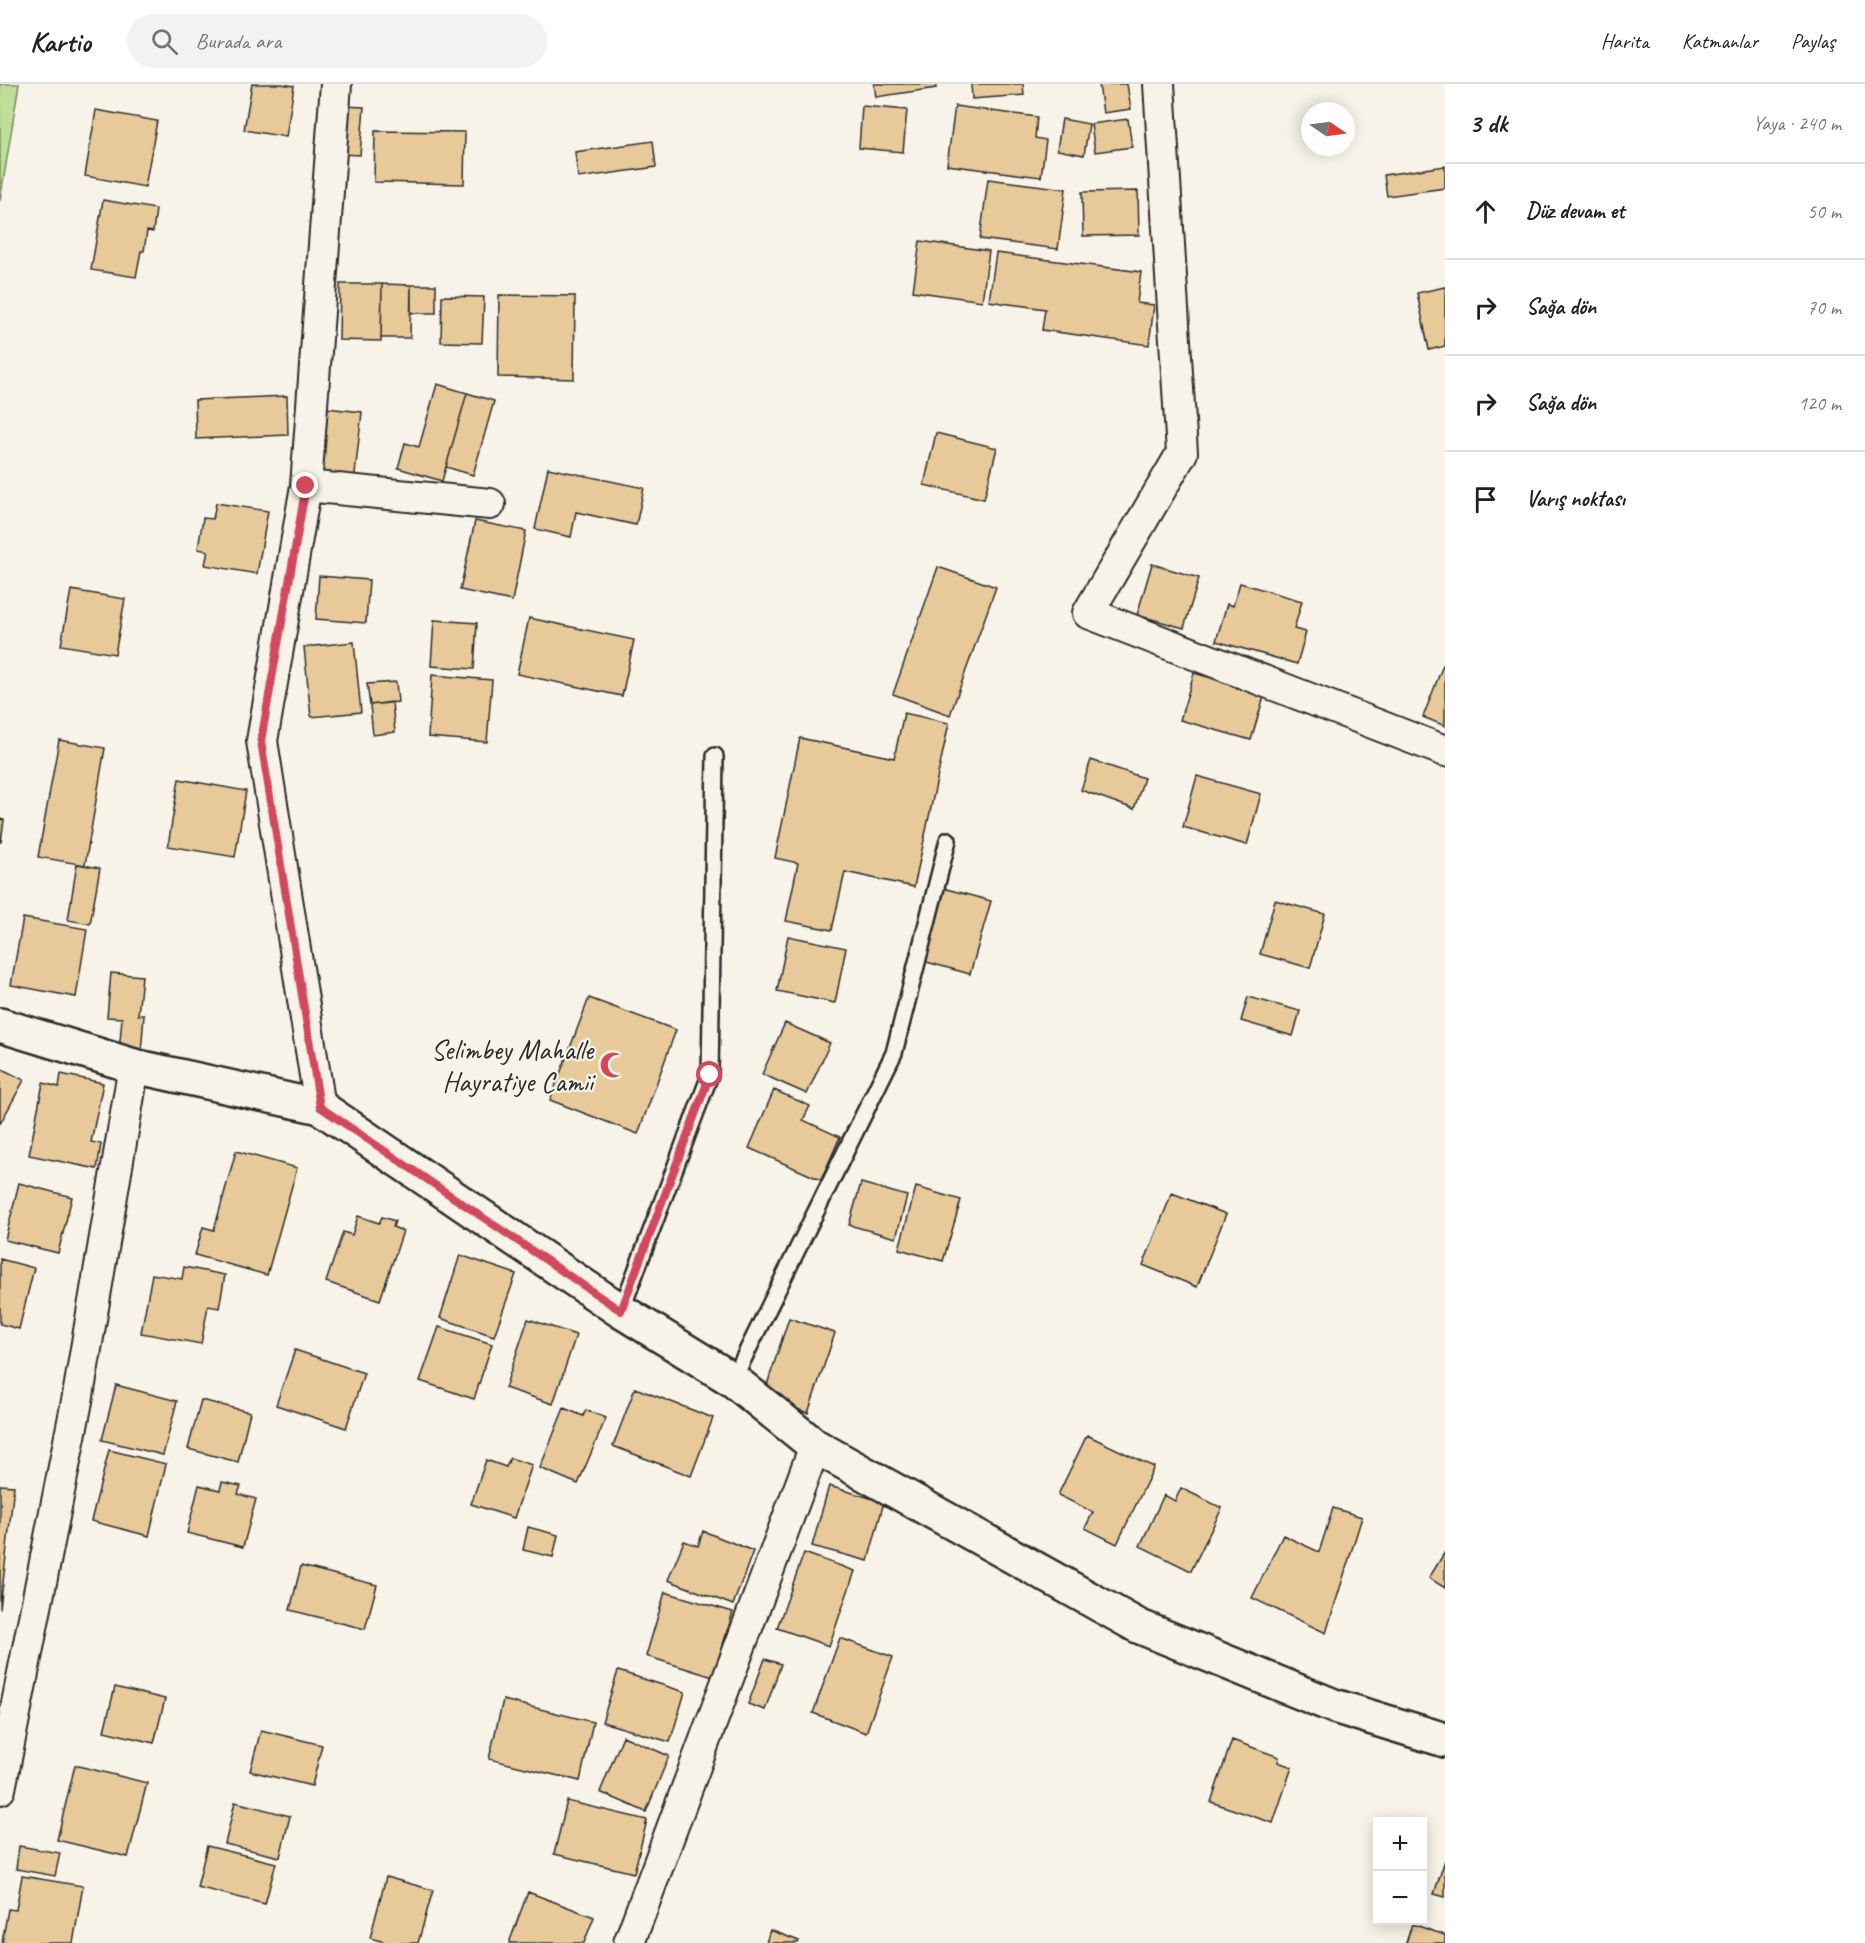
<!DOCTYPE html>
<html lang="tr">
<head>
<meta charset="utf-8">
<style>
  body { margin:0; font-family:Caveat,sans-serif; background:#f2f2f2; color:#202124 }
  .controls { position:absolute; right:18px; bottom:18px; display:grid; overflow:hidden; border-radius:0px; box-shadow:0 3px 15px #0003 }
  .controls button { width:54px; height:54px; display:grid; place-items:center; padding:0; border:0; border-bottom:2px solid #e0e0e0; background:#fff; color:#202124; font:30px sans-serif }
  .compass { position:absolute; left:1301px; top:18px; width:54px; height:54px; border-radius:50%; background:#fff; box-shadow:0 3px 15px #0003; rotate:103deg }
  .stop { position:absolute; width:18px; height:18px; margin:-14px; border:4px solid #d1495b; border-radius:50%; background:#fff }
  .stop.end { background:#d1495b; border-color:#fff; box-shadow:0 2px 6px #0008 }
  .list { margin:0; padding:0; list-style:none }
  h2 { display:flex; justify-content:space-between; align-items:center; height:78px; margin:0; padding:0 24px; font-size:26px }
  h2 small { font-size:20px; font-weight:400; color:#757577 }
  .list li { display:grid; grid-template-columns:39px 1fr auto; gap:18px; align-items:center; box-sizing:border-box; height:96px; padding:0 24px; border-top:2px solid #e0e0e0 }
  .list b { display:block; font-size:22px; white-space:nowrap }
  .list em { font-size:20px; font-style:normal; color:#757577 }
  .icon { flex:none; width:33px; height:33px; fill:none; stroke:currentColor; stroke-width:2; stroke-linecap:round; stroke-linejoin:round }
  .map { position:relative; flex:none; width:1445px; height:1859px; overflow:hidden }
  header { display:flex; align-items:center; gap:36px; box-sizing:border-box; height:84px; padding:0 30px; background:#fff; border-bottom:2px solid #e0e0e0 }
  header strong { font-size:28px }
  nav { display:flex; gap:33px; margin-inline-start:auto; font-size:21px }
  .search { width:420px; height:54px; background:#f2f2f2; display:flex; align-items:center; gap:15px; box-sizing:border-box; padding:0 21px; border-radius:33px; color:#757577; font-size:22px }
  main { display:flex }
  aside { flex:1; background:#fff }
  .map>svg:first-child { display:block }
  .green { fill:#bfdf98; stroke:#758562; stroke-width:1.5 }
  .building { fill:#e7c99a; stroke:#2b2b2b; stroke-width:1.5 }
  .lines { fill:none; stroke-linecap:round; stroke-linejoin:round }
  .service-casing { stroke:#2b2b2b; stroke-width:20 }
  .minor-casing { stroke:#2b2b2b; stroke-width:34 }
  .tertiary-casing { stroke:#2b2b2b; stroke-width:38 }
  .service { stroke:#f7f3e8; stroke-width:15 }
  .minor { stroke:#f7f3e8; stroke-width:30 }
  .tertiary { stroke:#f7f3e8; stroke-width:33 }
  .route { stroke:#d1495b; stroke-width:8 }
  .labels { text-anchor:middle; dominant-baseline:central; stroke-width:4.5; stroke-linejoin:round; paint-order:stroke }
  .poi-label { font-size:28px; fill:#2b2b2b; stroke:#f7f3e8; text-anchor:end }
</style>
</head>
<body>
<header>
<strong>Kartio</strong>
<div class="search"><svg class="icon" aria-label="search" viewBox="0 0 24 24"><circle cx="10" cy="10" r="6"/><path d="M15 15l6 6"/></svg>Burada ara</div>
<nav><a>Harita</a><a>Katmanlar</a><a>Paylaş</a></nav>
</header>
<main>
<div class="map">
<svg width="1445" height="1859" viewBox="0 0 1445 1859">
  <rect width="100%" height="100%" fill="#f7f3e8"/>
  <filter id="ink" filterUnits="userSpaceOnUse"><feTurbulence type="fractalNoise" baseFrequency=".0167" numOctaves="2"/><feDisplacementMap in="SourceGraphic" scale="12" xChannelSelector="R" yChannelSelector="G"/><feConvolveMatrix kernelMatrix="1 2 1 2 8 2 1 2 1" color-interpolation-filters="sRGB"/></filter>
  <g filter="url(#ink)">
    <path class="green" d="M 0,0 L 19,0 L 0,117 Z"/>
    <path class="building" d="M 252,0 L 281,0 L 294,2 L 286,53 L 244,46 Z
      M 874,0 L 936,0 L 936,4 L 876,13 Z
      M 971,0 L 1023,0 L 1024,11 L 972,15 Z
      M 1099,0 L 1127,0 L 1131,25 L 1103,29 Z
      M 343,22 L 364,23 L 360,71 L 340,70 Z
      M 862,22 L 907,26 L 903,68 L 859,64 Z
      M 955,22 L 1037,33 L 1035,54 L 1046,56 L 1041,93 L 947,81 Z
      M 96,26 L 157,37 L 145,103 L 85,92 Z
      M 1062,35 L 1089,40 L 1084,71 L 1057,66 Z
      M 1128,35 L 1132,63 L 1095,68 L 1091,40 Z
      M 375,47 L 465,48 L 464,100 L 374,98 Z
      M 653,57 L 656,83 L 578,94 L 575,68 Z
      M 1445,82 L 1445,104 L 1387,112 L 1384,91 Z
      M 988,95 L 1066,105 L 1058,165 L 980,155 Z
      M 1138,107 L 1139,151 L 1083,152 L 1082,108 Z
      M 103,116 L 156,125 L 153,148 L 147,147 L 144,167 L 141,167 L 136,193 L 91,186 Z
      M 920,157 L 989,167 L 982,217 L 913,207 Z
      M 996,169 L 1141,188 L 1137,219 L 1154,221 L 1149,261 L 1042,246 L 1045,225 L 989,217 Z
      M 340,200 L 382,200 L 381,257 L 339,256 Z
      M 382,200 L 411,201 L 410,254 L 381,254 Z
      M 411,201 L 436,201 L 436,229 L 411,229 Z
      M 1445,203 L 1445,262 L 1429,266 L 1417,209 Z
      M 499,211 L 575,212 L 574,295 L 498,293 Z
      M 442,212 L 484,213 L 482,259 L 441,258 Z
      M 437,300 L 467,309 L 442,397 L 398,384 L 405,359 L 419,363 Z
      M 467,309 L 494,317 L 473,391 L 446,383 Z
      M 287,312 L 288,351 L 196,355 L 195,316 Z
      M 326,324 L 362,328 L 354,398 L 318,393 Z
      M 936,349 L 997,364 L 984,415 L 924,401 Z
      M 548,384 L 644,404 L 636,441 L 576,428 L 571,453 L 535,445 Z
      M 216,419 L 268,427 L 257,490 L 205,481 L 208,467 L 198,465 L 203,434 L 213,435 Z
      M 475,437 L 526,447 L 512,517 L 460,506 Z
      M 1152,480 L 1199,494 L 1184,544 L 1137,531 Z
      M 938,483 L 996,503 L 950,631 L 893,610 Z
      M 319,492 L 369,496 L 366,539 L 316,535 Z
      M 1240,499 L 1302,517 L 1294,545 L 1306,548 L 1297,580 L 1216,557 L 1227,520 L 1233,522 Z
      M 71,506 L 125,515 L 115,570 L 61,561 Z
      M 529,534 L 634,556 L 622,612 L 517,590 Z
      M 434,536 L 477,539 L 474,585 L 431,582 Z
      M 354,558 L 361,628 L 311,633 L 304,563 Z
      M 1443,581 L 1445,582 L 1445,642 L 1423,633 Z
      M 1194,589 L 1265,609 L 1251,656 L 1180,636 Z
      M 432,591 L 492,596 L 487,658 L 428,653 Z
      M 396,598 L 398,618 L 370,621 L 367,600 Z
      M 392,618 L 395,648 L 373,651 L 370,621 Z
      M 904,629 L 949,639 L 914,803 L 845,788 L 832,846 L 786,837 L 798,779 L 775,774 L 800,654 L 894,674 Z
      M 59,656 L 105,664 L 85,781 L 38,773 Z
      M 1091,676 L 1144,694 L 1134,725 L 1081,706 Z
      M 1197,692 L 1261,710 L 1247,761 L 1183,743 Z
      M 179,695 L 246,707 L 235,773 L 168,762 Z
      M 0,735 L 4,736 L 1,758 L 0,758 Z
      M 77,780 L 100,784 L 90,840 L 68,836 Z
      M 943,804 L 991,817 L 970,890 L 923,877 Z
      M 1275,816 L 1325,830 L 1310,884 L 1260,870 Z
      M 23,834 L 87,845 L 76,913 L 11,901 Z
      M 788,852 L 846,864 L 835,919 L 777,907 Z
      M 111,889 L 142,892 L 138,931 L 144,931 L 139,994 L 117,992 L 122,934 L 107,933 Z
      M 1248,913 L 1300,927 L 1293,952 L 1241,937 Z
      M 589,914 L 676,946 L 638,1050 L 550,1016 Z
      M 785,939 L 830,959 L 807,1010 L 762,990 Z
      M 0,984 L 24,996 L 0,1040 Z
      M 61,990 L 103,999 L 91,1058 L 101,1060 L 97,1085 L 29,1071 L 43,999 L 59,1003 Z
      M 774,1006 L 810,1022 L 803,1036 L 840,1053 L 821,1096 L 749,1064 Z
      M 236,1067 L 297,1084 L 267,1191 L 195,1171 L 203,1143 L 214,1146 Z
      M 19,1099 L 72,1113 L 58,1169 L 5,1156 Z
      M 861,1099 L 907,1112 L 896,1154 L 849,1141 Z
      M 916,1103 L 961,1116 L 943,1177 L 899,1165 Z
      M 1172,1109 L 1226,1130 L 1197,1203 L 1143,1181 Z
      M 358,1132 L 379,1139 L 382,1133 L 395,1137 L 393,1143 L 403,1147 L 380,1216 L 326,1198 L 343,1148 L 352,1151 Z
      M 460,1171 L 516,1190 L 494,1252 L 440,1234 Z
      M 0,1175 L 34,1184 L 19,1245 L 0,1240 Z
      M 184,1183 L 225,1191 L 219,1224 L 208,1222 L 201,1260 L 141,1249 L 152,1190 L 182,1195 Z
      M 789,1234 L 835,1249 L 808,1329 L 763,1313 Z
      M 528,1235 L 576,1251 L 553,1320 L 505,1304 Z
      M 439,1243 L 492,1260 L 474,1315 L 420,1297 Z
      M 295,1266 L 364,1289 L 346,1344 L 276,1321 Z
      M 116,1301 L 177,1317 L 163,1371 L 102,1356 Z
      M 635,1304 L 713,1334 L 691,1392 L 613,1362 Z
      M 201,1316 L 250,1328 L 238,1378 L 188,1365 Z
      M 564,1324 L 583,1332 L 586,1326 L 606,1334 L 578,1400 L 540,1384 Z
      M 1087,1351 L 1154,1383 L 1117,1460 L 1085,1444 L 1093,1428 L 1058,1411 Z
      M 109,1366 L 166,1380 L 149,1452 L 91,1437 Z
      M 510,1374 L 532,1381 L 514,1434 L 471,1420 L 486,1376 L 506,1383 Z
      M 222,1398 L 241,1402 L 238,1410 L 256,1415 L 243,1463 L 187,1449 L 199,1401 L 220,1406 Z
      M 0,1401 L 14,1402 L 0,1525 Z
      M 829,1402 L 884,1418 L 868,1477 L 812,1462 Z
      M 1181,1404 L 1222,1424 L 1191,1487 L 1140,1462 L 1164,1411 L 1175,1417 Z
      M 1333,1424 L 1362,1433 L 1326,1549 L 1252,1514 L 1283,1451 L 1319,1468 Z
      M 528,1443 L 558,1451 L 553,1473 L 523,1466 Z
      M 703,1447 L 753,1467 L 733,1521 L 668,1496 L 684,1457 L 698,1462 Z
      M 1445,1468 L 1445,1504 L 1429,1494 Z
      M 804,1469 L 855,1487 L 829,1562 L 777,1544 Z
      M 301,1482 L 377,1501 L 365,1545 L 290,1526 Z
      M 665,1508 L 733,1528 L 713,1593 L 646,1572 Z
      M 840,1554 L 893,1573 L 866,1649 L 813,1629 Z
      M 765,1575 L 781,1580 L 765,1626 L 748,1620 Z
      M 618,1587 L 685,1608 L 670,1658 L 602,1638 Z
      M 115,1603 L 165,1615 L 154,1659 L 104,1647 Z
      M 503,1616 L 593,1638 L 580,1697 L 489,1675 Z
      M 261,1646 L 322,1661 L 312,1702 L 250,1687 Z
      M 623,1652 L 669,1672 L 646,1728 L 600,1708 Z
      M 1232,1656 L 1279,1673 L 1278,1678 L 1292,1683 L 1273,1739 L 1211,1718 Z
      M 75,1681 L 147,1699 L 128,1773 L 57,1756 Z
      M 567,1717 L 647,1736 L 634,1789 L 554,1770 Z
      M 235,1718 L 290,1732 L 280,1773 L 225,1760 Z
      M 19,1762 L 60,1769 L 55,1792 L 16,1785 Z
      M 207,1762 L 276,1779 L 265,1820 L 197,1803 Z
      M 1445,1776 L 1445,1813 L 1434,1810 Z
      M 22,1792 L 83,1802 L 73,1859 L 2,1859 L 8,1825 L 16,1826 Z
      M 386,1793 L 433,1806 L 418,1859 L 388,1859 L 370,1854 Z
      M 528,1808 L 594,1833 L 584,1859 L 509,1859 Z
      M 1412,1840 L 1445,1851 L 1445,1859 L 1406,1859 Z
      M 770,1846 L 799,1857 L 798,1859 L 766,1859 Z"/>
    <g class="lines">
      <g class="service-casing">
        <path id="service" d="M 621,1227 L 710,991 L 715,672
          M 733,1296 L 894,969 L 948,756"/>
      </g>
      <g class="minor-casing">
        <path id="minor" d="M 1159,0 L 1182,369 L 1088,529 L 1445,667
          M 306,402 L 490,420
          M 320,1023 L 262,657 L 306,402 L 336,0
          M 0,1705 L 78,1312 L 134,982
          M 629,1859 L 815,1362"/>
      </g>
      <g class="tertiary-casing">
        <path id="tertiary" d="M 0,941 L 134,982 L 320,1023 L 621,1227 L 733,1296 L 815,1362 L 1138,1542 L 1334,1622 L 1445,1656"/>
      </g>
      <use href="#service" class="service"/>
      <use href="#minor" class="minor"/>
      <use href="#tertiary" class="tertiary"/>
    </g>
  </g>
  <g class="lines" filter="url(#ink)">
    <path class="route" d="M 306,402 L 261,657 L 320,1023 L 621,1227 L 710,991"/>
  </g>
  <defs>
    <g id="mosque-bare" transform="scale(2.07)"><path d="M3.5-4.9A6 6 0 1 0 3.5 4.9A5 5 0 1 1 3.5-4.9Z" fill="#d1495b" stroke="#f7f3e8" stroke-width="2.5" paint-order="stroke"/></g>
  </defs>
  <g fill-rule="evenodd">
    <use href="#mosque-bare" x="613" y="981"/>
  </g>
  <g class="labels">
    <g class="poi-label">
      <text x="593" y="965">Selimbey Mahalle<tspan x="593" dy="32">Hayratiye Camii</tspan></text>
    </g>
  </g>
</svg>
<div class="controls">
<button>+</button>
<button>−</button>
</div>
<svg class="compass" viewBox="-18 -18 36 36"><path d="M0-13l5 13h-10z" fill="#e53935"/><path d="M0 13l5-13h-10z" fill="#757577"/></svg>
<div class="stop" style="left:710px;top:991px"></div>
<div class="stop end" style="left:306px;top:402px"></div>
</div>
<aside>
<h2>3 dk<small>Yaya · 240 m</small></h2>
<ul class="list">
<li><svg class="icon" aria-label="ahead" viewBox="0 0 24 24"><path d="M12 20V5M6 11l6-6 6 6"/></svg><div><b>Düz devam et</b></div><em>50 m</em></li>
<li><svg class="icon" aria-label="right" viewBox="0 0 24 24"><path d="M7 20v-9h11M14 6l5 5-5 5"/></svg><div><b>Sağa dön</b></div><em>70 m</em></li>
<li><svg class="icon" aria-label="right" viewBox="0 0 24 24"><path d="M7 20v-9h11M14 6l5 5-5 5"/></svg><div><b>Sağa dön</b></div><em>120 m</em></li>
<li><svg class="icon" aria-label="arrive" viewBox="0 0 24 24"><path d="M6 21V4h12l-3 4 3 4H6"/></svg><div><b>Varış noktası</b></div></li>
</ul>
</aside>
</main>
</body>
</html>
